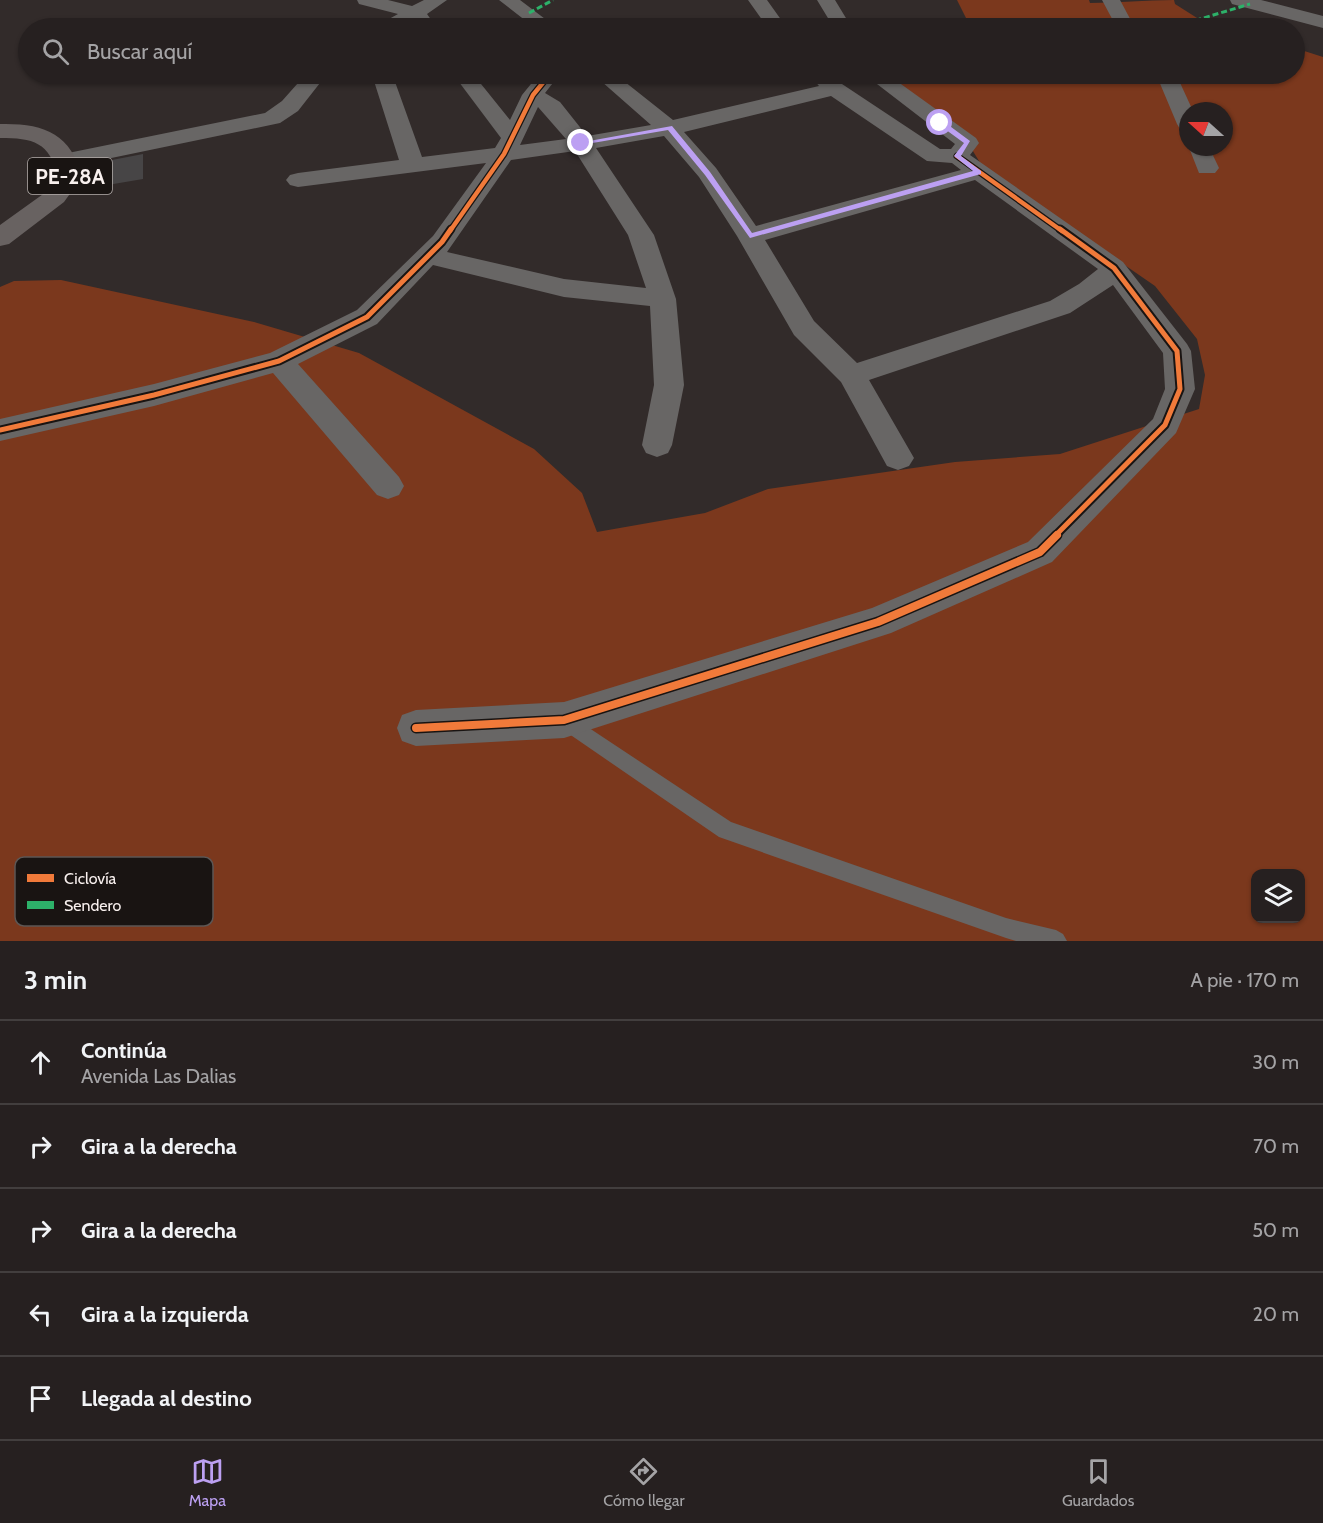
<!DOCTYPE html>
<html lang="es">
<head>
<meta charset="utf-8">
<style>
  body { margin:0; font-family:Cabin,sans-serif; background:#322d2d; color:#f1f3f6 }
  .controls { position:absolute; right:18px; bottom:18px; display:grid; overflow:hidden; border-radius:12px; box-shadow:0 2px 4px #0004 }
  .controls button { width:54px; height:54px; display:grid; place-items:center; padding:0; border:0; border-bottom:2px solid #423e3e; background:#262020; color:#f1f3f6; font:30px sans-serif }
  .compass { position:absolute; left:1179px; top:102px; width:54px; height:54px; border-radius:50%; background:#262020; box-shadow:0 2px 4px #0004; rotate:291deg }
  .stop { position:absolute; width:18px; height:18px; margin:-14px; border:4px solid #bca0f2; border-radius:50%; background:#fff }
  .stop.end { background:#bca0f2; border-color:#fff; box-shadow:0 2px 6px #0008 }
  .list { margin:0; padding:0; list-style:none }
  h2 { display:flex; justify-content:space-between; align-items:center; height:78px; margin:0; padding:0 24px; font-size:26px }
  h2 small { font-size:20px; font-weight:400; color:#a4a3a5 }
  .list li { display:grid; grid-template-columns:39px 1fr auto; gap:18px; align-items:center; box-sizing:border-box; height:84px; padding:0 24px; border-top:2px solid #423e3e }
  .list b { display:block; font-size:22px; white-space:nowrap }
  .list p { margin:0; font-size:20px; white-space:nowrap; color:#a4a3a5 }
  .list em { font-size:20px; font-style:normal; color:#a4a3a5 }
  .icon { flex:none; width:33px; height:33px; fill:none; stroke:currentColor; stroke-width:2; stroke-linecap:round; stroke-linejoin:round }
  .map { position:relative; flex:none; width:1323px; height:941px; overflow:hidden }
  .search { position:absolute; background:#262020; box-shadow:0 2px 4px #0004; left:18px; right:18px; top:18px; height:66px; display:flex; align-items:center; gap:15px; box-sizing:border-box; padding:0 21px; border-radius:33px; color:#a4a3a5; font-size:22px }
  .sheet { height:498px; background:#262020 }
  nav { display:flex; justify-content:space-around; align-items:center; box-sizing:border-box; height:84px; border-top:2px solid #423e3e; background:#262020; font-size:16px; color:#a4a3a5 }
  nav a { display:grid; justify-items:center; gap:3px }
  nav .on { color:#bca0f2 }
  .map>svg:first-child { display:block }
  .forest { fill:#7b381d; fill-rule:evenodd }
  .building { fill:#474546 }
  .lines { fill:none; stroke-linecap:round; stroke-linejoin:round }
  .lane { fill:#686665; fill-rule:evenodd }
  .street { fill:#686665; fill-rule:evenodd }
  .highway { fill:#686261; fill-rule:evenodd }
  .quiet { stroke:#2db169; stroke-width:3; stroke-dasharray:6 3; stroke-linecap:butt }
  .cycleway-far2-casing { stroke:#191412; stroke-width:7 }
  .cycleway-far1-casing { stroke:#191412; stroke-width:9 }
  .cycleway-casing { stroke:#191412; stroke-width:11 }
  .cycleway-far2 { stroke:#f17a3a; stroke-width:4.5 }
  .cycleway-far1 { stroke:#f17a3a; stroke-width:5 }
  .cycleway { stroke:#f17a3a; stroke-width:8 }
  .route { fill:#bca0f2 }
  .labels { text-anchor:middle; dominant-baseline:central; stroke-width:5; stroke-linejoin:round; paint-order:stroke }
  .shield { fill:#191412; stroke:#b5aeac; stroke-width:1.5 }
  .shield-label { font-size:21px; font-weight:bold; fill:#f8f0ee }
  .key { fill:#191412; stroke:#5c5654; stroke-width:1.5 }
  .key-label { font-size:16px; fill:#f8f0ee }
</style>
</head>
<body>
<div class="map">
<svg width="1323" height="941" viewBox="0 0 1323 941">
  <rect width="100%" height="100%" fill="#322b2a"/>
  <path class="forest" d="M 957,0 L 1089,0 L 1090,3 C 1118,3 1145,0 1174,0 L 1175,4 L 1205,23 L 1224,28 L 971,28 Z
    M 1295,48 L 1323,57 L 1323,941 L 0,941 L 0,287 L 14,281 L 61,280 L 254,322 L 359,353 L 534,449 L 582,493 L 597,532 L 705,513 L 768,489 L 955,462 L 1060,454 L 1199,409 L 1205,375 L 1197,339 L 1155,286 L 1074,230 L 993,184 L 968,143 L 877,76 L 921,79 L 944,74 L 1294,74 ZM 1188,111 L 1224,111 L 1224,147 L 1188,147 ZM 1256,874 L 1300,874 L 1300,918 L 1256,918 Z"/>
  <path class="building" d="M 143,154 L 143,179 L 84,189 L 86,165 Z"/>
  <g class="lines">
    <path class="lane" d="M 565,712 L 731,822 L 1006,918 L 1056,930 L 1063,934 L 1067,941 L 1016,941 L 1006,938 L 719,837 L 559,727 L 556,721 L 559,715 Z"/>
    <path class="street" d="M 357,0 L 388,0 L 412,6 L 424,0 L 447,0 L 427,14 L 437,28 L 418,28 L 413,22 L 401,28 L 378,28 L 380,24 L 398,14 L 359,4 Z
      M 499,0 L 520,0 L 557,28 L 535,28 Z
      M 748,0 L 767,0 L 787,28 L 768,28 Z
      M 817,0 L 835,0 L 852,28 L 834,28 Z
      M 1102,0 L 1120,0 L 1135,28 L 1117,28 Z
      M 1230,0 L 1261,0 L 1323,16 L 1323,28 L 1232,4 Z
      M 306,74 L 327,74 L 298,111 L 280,123 L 68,167 L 60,165 L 56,160 L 60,155 L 68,153 L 265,113 L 282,101 Z
      M 369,74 L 390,74 L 394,79 L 422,157 L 495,148 L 501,138 L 453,74 L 473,74 L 510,120 L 522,95 L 539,74 L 560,74 L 545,93 L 560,102 L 587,136 L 651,125 L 593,74 L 615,74 L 673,120 L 819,86 L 809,74 L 830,74 L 842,84 L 940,149 L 951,149 L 955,144 L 864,74 L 887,74 L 976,138 L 979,143 L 970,155 L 1123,262 L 1187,344 L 1191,351 L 1195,389 L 1176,433 L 1052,562 L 891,633 L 564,738 L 416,746 L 402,741 L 397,728 L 402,715 L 416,710 L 564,702 L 872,608 L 1028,542 L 1153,419 L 1165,389 L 1163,353 L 1113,285 L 1070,313 L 869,380 L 914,458 L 909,466 L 898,470 L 887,466 L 841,382 L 794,335 L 737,236 L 699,177 L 664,136 L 596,148 L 654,235 L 676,299 L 684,385 L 672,445 L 668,453 L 657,457 L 646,453 L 642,445 L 654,385 L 650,306 L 564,297 L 433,265 L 377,324 L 298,364 L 399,477 L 404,486 L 399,495 L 388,499 L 377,495 L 273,373 L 154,406 L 0,441 L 0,419 L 154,384 L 270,353 L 357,310 L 433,236 L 486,163 L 298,187 L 290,185 L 286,180 L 290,175 L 298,173 L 399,160 L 374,81 ZM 831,96 L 927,161 L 952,163 L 961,170 L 756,226 L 716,168 L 684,132 ZM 538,107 L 566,139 L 520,145 ZM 575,151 L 628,235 L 646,288 L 564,279 L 447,252 L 511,160 ZM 975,180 L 1098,269 L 1079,284 L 1050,301 L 857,363 L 814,321 L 765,240 Z
      M 1156,74 L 1176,74 L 1193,111 L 1188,111 L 1188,131 L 1180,129 L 1177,124 Z
      M 1188,145 L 1209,147 L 1219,168 L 1215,173 L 1199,173 Z"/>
    <path class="highway" d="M 0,124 C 43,123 71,133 82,177 L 64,202 L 9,244 L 0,246 L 0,225 L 46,192 L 58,177 C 50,142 33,138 0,138 Z"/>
    <path class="quiet" d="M 529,13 L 553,0
      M 1142,28 L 1187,23 L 1250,4
      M 877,76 L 921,79 L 944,74"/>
    <g class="cycleway-far2-casing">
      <path id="cycleway-far2" d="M 957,156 L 1062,231
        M 450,231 L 504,154 L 533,95 L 550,74"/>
    </g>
    <g class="cycleway-far1-casing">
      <path id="cycleway-far1" d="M 0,430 L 154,395 L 279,361 L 367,317 L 442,242 L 451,229
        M 1055,536 L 1165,425 L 1180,389 L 1177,351 L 1114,268 L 1060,229"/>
    </g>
    <g class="cycleway-casing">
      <path id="cycleway" d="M 416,728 L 564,720 L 878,622 L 1040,552 L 1057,535"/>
    </g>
    <use href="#cycleway-far2" class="cycleway-far2"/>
    <use href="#cycleway-far1" class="cycleway-far1"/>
    <use href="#cycleway" class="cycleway"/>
  </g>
  <path class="route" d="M 938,121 L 943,121 L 970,141 L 961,156 L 981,171 L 981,174 L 750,238 L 705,175 L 668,130 L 581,145 L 578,143 L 672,126 L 710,172 L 752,233 L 973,171 L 954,156 L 964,143 L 938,124 Z"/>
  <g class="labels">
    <rect class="shield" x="28" y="158" width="84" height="36" rx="4.5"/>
    <g class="shield-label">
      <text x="70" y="176">PE-28A</text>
    </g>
  </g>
  <rect x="15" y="857" width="198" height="69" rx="9" class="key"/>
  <rect x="27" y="874" width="27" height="8" fill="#f17a3a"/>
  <rect x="27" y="901" width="27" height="8" fill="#2db169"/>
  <g class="key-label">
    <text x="64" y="884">Ciclovía</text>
    <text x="64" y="911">Sendero</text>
  </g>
</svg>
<div class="controls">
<button><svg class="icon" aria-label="layers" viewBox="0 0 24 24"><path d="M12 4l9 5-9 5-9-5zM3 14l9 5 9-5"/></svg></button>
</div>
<svg class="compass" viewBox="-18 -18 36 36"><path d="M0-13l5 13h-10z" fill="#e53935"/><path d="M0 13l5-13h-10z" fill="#a4a3a5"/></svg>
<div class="stop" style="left:940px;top:123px"></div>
<div class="stop end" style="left:581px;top:143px"></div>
<div class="search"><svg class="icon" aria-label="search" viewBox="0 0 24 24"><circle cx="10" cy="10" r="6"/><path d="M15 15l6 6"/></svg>Buscar aquí</div>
</div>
<section class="sheet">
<h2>3 min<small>A pie · 170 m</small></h2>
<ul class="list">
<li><svg class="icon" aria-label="ahead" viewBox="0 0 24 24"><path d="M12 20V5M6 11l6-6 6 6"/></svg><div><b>Continúa</b><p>Avenida Las Dalias</p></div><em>30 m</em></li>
<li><svg class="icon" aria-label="right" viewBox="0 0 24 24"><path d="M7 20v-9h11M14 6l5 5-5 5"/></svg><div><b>Gira a la derecha</b></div><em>70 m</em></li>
<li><svg class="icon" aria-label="right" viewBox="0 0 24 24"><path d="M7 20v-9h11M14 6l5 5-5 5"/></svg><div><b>Gira a la derecha</b></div><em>50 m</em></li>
<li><svg class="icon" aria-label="left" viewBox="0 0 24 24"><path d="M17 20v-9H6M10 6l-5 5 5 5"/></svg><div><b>Gira a la izquierda</b></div><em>20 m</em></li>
<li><svg class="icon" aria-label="arrive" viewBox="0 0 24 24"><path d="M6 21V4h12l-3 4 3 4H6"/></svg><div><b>Llegada al destino</b></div></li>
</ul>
</section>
<nav>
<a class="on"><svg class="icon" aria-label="map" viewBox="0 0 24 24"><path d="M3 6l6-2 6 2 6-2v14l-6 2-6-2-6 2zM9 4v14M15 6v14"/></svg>Mapa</a>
<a><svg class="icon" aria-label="directions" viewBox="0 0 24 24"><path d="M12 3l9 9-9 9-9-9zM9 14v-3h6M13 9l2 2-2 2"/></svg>Cómo llegar</a>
<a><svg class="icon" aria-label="saved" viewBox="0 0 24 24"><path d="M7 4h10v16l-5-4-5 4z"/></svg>Guardados</a>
</nav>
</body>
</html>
